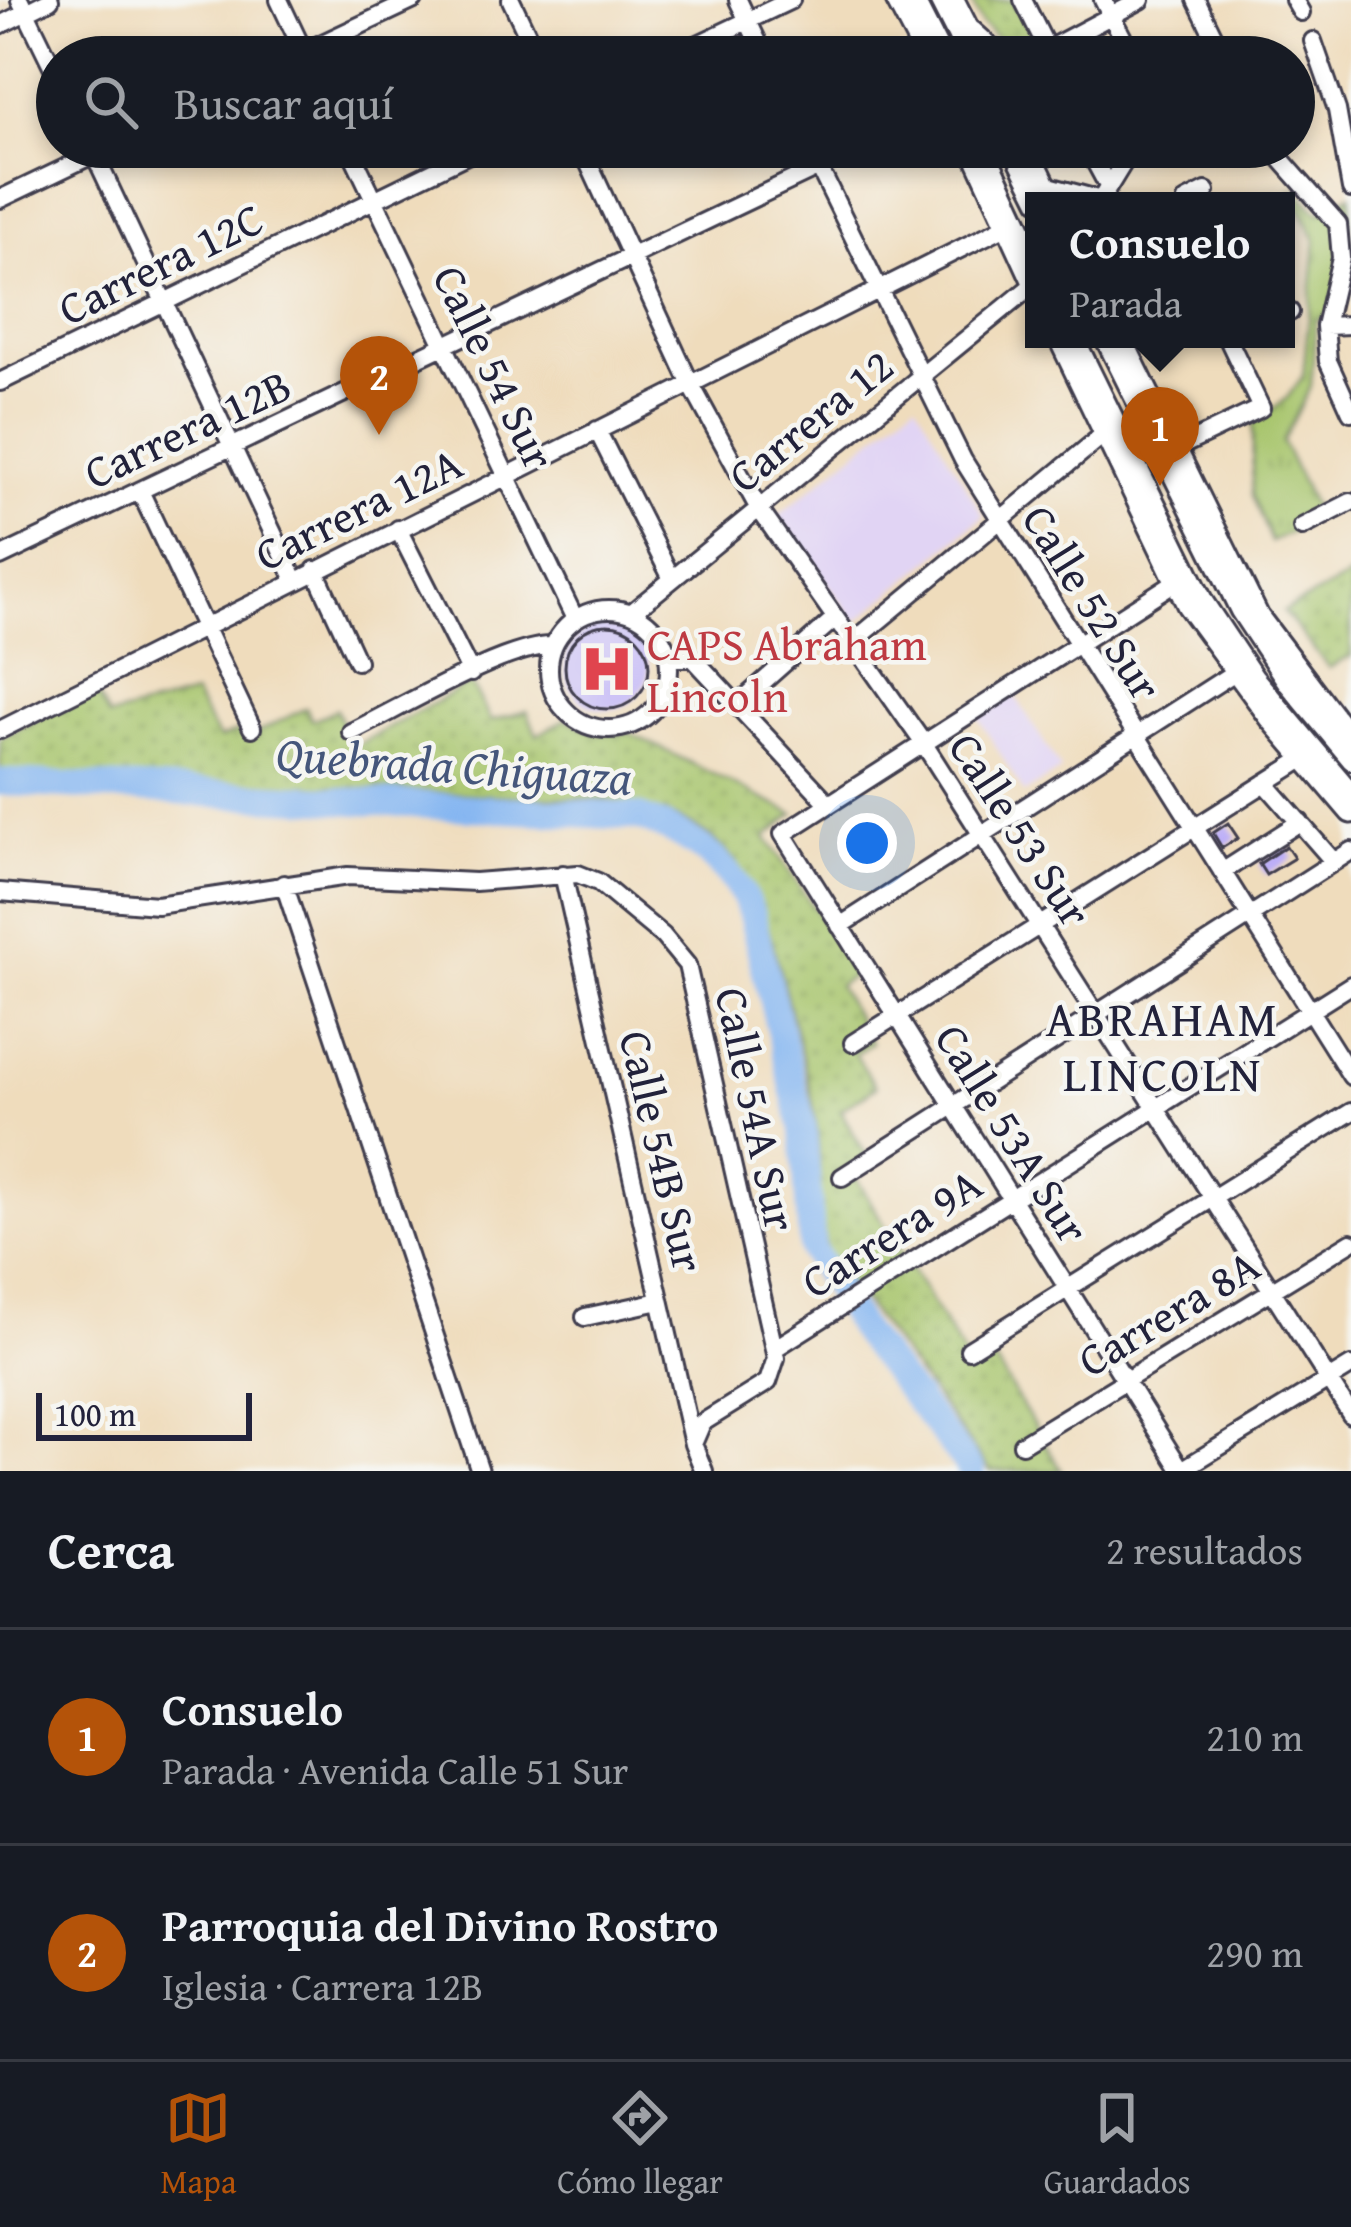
<!DOCTYPE html>
<html lang="es">
<head>
<meta charset="utf-8">
<style>
  body { margin:0; font-family:"Gentium Book Plus",serif; background:#242831; color:#f1f3f6 }
  .scale { position:absolute; left:36px; bottom:30px; width:216px; box-sizing:border-box; padding-left:12px; border:6px solid #22223b; border-top:0; font-size:33px; line-height:42px; white-space:nowrap; color:#22223b; -webkit-text-stroke:9px #f6f6f2; paint-order:stroke }
  .you { position:absolute; left:867px; top:843px; width:42px; height:42px; margin:-30px; border:9px solid #fff; border-radius:50%; background:#1a73e8; box-shadow:0 0 0 18px #1a73e833 }
  .badge { display:grid; place-items:center; width:78px; height:78px; border-radius:50%; background:#b45309; color:#fff; font-size:39px; font-weight:700 }
  .pin { position:absolute; translate:-50% -99px; filter:drop-shadow(0 3px 6px #0008) }
  .pin::after { content:''; position:absolute; top:63px; width:42px; height:36px; background:inherit; clip-path:polygon(0 0,100% 0,50% 100%) }
  .popup { position:absolute; left:1025px; top:192px; width:270px; height:156px; box-sizing:border-box; display:grid; place-content:center; border-radius:0px; background:#171b24; filter:drop-shadow(0 3px 9px #0005); font-size:39px; white-space:nowrap; color:#9ea1a6 }
  .popup b { font-size:45px; color:#f1f3f6 }
  .popup::after { content:''; position:absolute; left:50%; top:100%; margin-left:-24px; border:24px solid transparent; border-top-color:#171b24 }
  .list { margin:0; padding:0; list-style:none }
  h2 { display:flex; justify-content:space-between; align-items:center; height:156px; margin:0; padding:0 48px; font-size:51px }
  h2 small { font-size:39px; font-weight:400; color:#9ea1a6 }
  .list li { display:grid; grid-template-columns:78px 1fr auto; gap:36px; align-items:center; box-sizing:border-box; height:216px; padding:0 48px; border-top:3px solid #363941 }
  .list b { display:block; font-size:45px; white-space:nowrap }
  .list p { margin:0; font-size:39px; white-space:nowrap; color:#9ea1a6 }
  .list em { font-size:39px; font-style:normal; color:#9ea1a6 }
  .icon { flex:none; width:66px; height:66px; fill:none; stroke:currentColor; stroke-width:2; stroke-linecap:round; stroke-linejoin:round }
  .map { position:relative; flex:none; width:1351px; height:1471px; overflow:hidden }
  .search { position:absolute; background:#171b24; box-shadow:0 6px 18px #0003; left:36px; right:36px; top:36px; height:132px; display:flex; align-items:center; gap:30px; box-sizing:border-box; padding:0 42px; border-radius:66px; color:#9ea1a6; font-size:45px }
  .sheet { height:588px; background:#171b24 }
  nav { display:flex; justify-content:space-around; align-items:center; box-sizing:border-box; height:168px; border-top:3px solid #363941; background:#171b24; font-size:33px; color:#9ea1a6 }
  nav a { display:grid; justify-items:center; gap:6px }
  nav .on { color:#b45309 }
  .map>svg:first-child { display:block }
  .built { fill:#e1d4f4 }
  .grass { fill:url(#grass-tufts); stroke:#647454; stroke-width:3 }
  .park { fill:url(#park-dots); stroke:#647454; stroke-width:3 }
  .lines { fill:none; stroke-linecap:round; stroke-linejoin:round }
  .river { stroke:#85b6f1; stroke-width:27 }
  .building { fill:#bcaef8 }
  .minor-casing { stroke:#413e4e; stroke-width:22 }
  .major-casing { stroke:#413e4e; stroke-width:27 }
  .minor { stroke:#fff; stroke-width:16 }
  .major { stroke:#fff; stroke-width:21 }
  .labels { text-anchor:middle; dominant-baseline:central; stroke-width:9; stroke-linejoin:round; paint-order:stroke }
  .street-label { font-size:45px; fill:#22223b; stroke:#f6f6f2 }
  .health-label { font-size:45px; fill:#be3a42; stroke:#f6f6f2; text-anchor:start }
  .water-label { font-size:48px; font-style:italic; fill:#45567b; stroke:#f6f6f2 }
  .neighbourhood-label { font-size:48px; letter-spacing:3px; fill:#22223b; stroke:#f6f6f2 }
</style>
</head>
<body>
<div class="map">
<svg width="1351" height="1471" viewBox="0 0 1351 1471">
  <defs>
    <pattern id="grass-tufts" width="24" height="20" patternUnits="userSpaceOnUse" patternTransform="scale(3)"><rect width="24" height="20" fill="#a7c56c"/><path d="M3 7l-1-3M5 7V3M7 7l1-3M15 17l-1-3M17 17v-4M19 17l1-3" fill="none" stroke="#8fa95e"/></pattern>
    <pattern id="park-dots" width="8" height="8" patternUnits="userSpaceOnUse" patternTransform="scale(3)"><rect width="8" height="8" fill="#a7c56c"/><path d="M2 2h.1M6 6h.1" fill="none" stroke="#8fa95e" stroke-width="1.8" stroke-linecap="round"/></pattern>
  </defs>
  <rect width="100%" height="100%" fill="#f6f6f2"/>
  <filter id="ink" filterUnits="userSpaceOnUse"><feTurbulence type="fractalNoise" baseFrequency=".00833" numOctaves="2"/><feDisplacementMap in="SourceGraphic" scale="24" xChannelSelector="R" yChannelSelector="G"/><feConvolveMatrix kernelMatrix="1 2 1 2 8 2 1 2 1" color-interpolation-filters="sRGB"/></filter>
  <filter id="wash" filterUnits="userSpaceOnUse"><feTurbulence type="fractalNoise" baseFrequency=".004" numOctaves="4" result="noise"/><feDisplacementMap in="SourceGraphic" scale="48" xChannelSelector="R" yChannelSelector="G"/><feGaussianBlur stdDeviation="2.7" result="paint"/><feColorMatrix in="noise" values="0 0 0 0 0 0 0 0 0 0 0 0 0 0 0 0 0 1.4 0 .05"/><feComposite in="paint" operator="in"/></filter>
  <g filter="url(#wash)">
    <rect width="100%" height="100%" fill="#efdcbc"/>
    <path class="built" d="M 916,402 L 984,516 L 856,622 L 777,517 Z
      M 1013,692 L 1061,770 L 1024,793 L 976,714 Z"/>
    <path class="grass" d="M 1295,189 L 1319,213 L 1351,194 L 1342,313 L 1336,319 L 1316,319 L 1311,386 L 1282,442 L 1315,510 L 1299,517 L 1302,527 L 1271,542 L 1252,495 L 1253,423 L 1287,398 L 1303,376 L 1316,240 L 1290,192 Z"/>
    <path class="park" d="M 970,0 L 1014,0 L 1039,46 L 1013,54 L 982,24 Z
      M 1351,576 L 1351,656 L 1329,668 L 1283,612 Z
      M 471,683 L 491,721 L 527,711 L 537,735 L 566,719 L 598,734 L 630,733 L 794,814 L 766,837 L 858,973 L 838,985 L 871,1043 L 855,1054 L 876,1087 L 840,1110 L 867,1156 L 850,1168 L 970,1366 L 991,1355 L 1062,1471 L 990,1471 L 827,1253 C 815,1211 822,1168 816,1125 C 811,1083 797,1040 787,998 C 757,881 738,817 605,801 L 0,771 L 0,738 L 96,691 L 109,717 L 194,695 L 219,739 L 245,728 L 248,737 L 306,708 L 312,720 L 336,710 L 353,747 Z"/>
    <g class="lines">
      <path class="river" d="M 0,782 L 638,817 C 688,834 732,862 751,913 L 803,1127 L 812,1250 L 863,1333 L 972,1471"/>
    </g>
    <g id="blocks">
      <path class="building" d="M 742,38 L 751,57 L 701,57 Z
        M565 667a42 42 0 1 1 84 0a42 42 0 1 1-84 0Z
        M 1228,823 L 1238,838 L 1222,848 L 1213,833 Z
        M 1286,846 L 1294,858 L 1266,875 L 1259,864 Z"/>
    </g>
  </g>
  <g filter="url(#ink)">
    <use href="#blocks" fill-opacity="0" stroke="#413e4e" stroke-width="3"/>
    <g class="lines">
      <g class="minor-casing">
        <path id="minor" d="M 20,0 L 57,76
          M 279,0 L 306,57
          M 511,0 L 538,57
          M 738,0 L 765,57
          M 915,0 L 944,57
          M 938,0 L 967,57
          M 1023,0 L 1047,48
          M 1103,0 L 1133,57
          M 1196,0 L 1224,57
          M 1294,0 L 1301,12
          M 0,25 L 50,0
          M 973,30 L 1003,57
          M 1313,41 L 1337,110 L 1351,189
          M 293,57 L 414,0
          M 671,57 L 791,0
          M 1033,57 L 1141,0
          M 91,147 L 295,580
          M 349,147 L 575,619
          M 581,147 L 690,383 L 759,509 L 924,744 L 1351,1415
          M 809,147 L 963,460 L 1351,1076
          M 985,147 L 1034,252
          M 1011,147 L 1038,201
          M 1087,147 L 1108,186
          M 1270,147 L 1338,224 L 1341,258 L 1325,326 L 1328,361 L 1351,412
          M 1045,185 L 1101,200
          M 0,199 L 109,147
          M 1100,201 L 1133,147
          M 1186,201 L 1206,191
          M 1286,314 L 1290,312
          M 1325,326 L 1351,325
          M 1076,339 L 1205,602 L 1255,677 L 1351,791
          M 1104,339 L 1239,611 L 1288,685 L 1351,761
          M 0,382 L 483,147
          M 597,430 L 672,579
          M 1175,449 L 1261,408 L 1228,339
          M 140,491 L 252,728
          M 1302,527 L 1351,502
          M 398,529 L 471,673
          M 0,557 L 861,147
          M 315,570 L 357,661
          M 1175,582 L 783,834 L 1182,1471
          M549 669a60 60 0 1 1 120 0a60 60 0 1 1-120 0Z
          M 631,613 L 1034,284
          M 853,642 L 1104,434
          M 669,658 L 693,658 L 829,804
          M 737,705 L 835,618
          M 0,730 L 1008,225
          M 351,732 C 395,711 509,643 553,646
          M 1265,783 L 1334,862
          M 1222,872 L 1300,822
          M 563,874 L 693,1444 L 704,1471
          M 284,884 L 480,1471
          M 0,892 L 157,905 L 348,876 L 475,882 L 578,874 L 598,882 L 663,936 L 687,965 L 776,1358 L 768,1382 L 702,1423 L 693,1444
          M 840,926 L 1235,672
          M 853,1043 L 1305,758
          M 842,1177 L 1351,851
          M 585,1317 L 660,1301
          M 774,1349 L 1351,985
          M 969,1350 L 1351,1112
          M 1022,1444 L 1351,1242
          M 1180,1471 L 1351,1366"/>
      </g>
      <g class="major-casing">
        <path id="major" d="M 897,0 L 927,57
          M 953,0 L 982,57
          M 972,147 L 1034,282
          M 1027,147 L 1053,201
          M 1060,339 L 1188,605 L 1271,718 L 1351,812
          M 1121,339 L 1258,617 L 1351,740"/>
      </g>
      <use href="#minor" class="minor"/>
      <use href="#major" class="major"/>
    </g>
  </g>
  <defs>
    <g id="hospital-bare" transform="scale(4.14)"><path d="M-5-5h3v3.5h4V-5h3V5h-3V1.5h-4V5h-3Z" fill="#e0444e" stroke="#f6f6f2" stroke-width="2.5" paint-order="stroke"/></g>
  </defs>
  <g fill-rule="evenodd">
    <use href="#hospital-bare" x="607" y="669"/>
  </g>
  <g class="labels">
    <g class="street-label">
      <text transform="translate(160 263) rotate(-26)">Carrera 12C</text>
      <text transform="translate(495 367) rotate(64)">Calle 54 Sur</text>
      <text transform="translate(810 420) rotate(-39)">Carrera 12</text>
      <text transform="translate(187 428) rotate(-25)">Carrera 12B</text>
      <text transform="translate(358 508) rotate(-26)">Carrera 12A</text>
      <text transform="translate(1093 602) rotate(58)">Calle 52 Sur</text>
      <text transform="translate(1021 829) rotate(57)">Calle 53 Sur</text>
      <text transform="translate(757 1109) rotate(78)">Calle 54A Sur</text>
      <text transform="translate(1013 1133) rotate(58)">Calle 53A Sur</text>
      <text transform="translate(663 1151) rotate(77)">Calle 54B Sur</text>
      <text transform="translate(891 1232) rotate(-32)">Carrera 9A</text>
      <text transform="translate(1168 1312) rotate(-31)">Carrera 8A</text>
    </g>
    <g class="health-label">
      <text x="647" y="643">CAPS Abraham<tspan x="647" dy="52">Lincoln</tspan></text>
    </g>
    <g class="water-label">
      <text transform="translate(454 765) rotate(4)">Quebrada Chiguaza</text>
    </g>
    <g class="neighbourhood-label">
      <text x="1163" y="1018">ABRAHAM<tspan x="1163" dy="55">LINCOLN</tspan></text>
    </g>
  </g>
</svg>
<div class="scale">100 m</div>
<div class="you"></div>
<div class="pin badge" style="left:1160px;top:486px">1</div>
<div class="popup"><b>Consuelo</b>Parada</div>
<div class="pin badge" style="left:379px;top:435px">2</div>
<div class="search"><svg class="icon" aria-label="search" viewBox="0 0 24 24"><circle cx="10" cy="10" r="6"/><path d="M15 15l6 6"/></svg>Buscar aquí</div>
</div>
<section class="sheet">
<h2>Cerca<small>2 resultados</small></h2>
<ul class="list">
<li><span class="badge">1</span><div><b>Consuelo</b><p>Parada · Avenida Calle 51 Sur</p></div><em>210 m</em></li>
<li><span class="badge">2</span><div><b>Parroquia del Divino Rostro</b><p>Iglesia · Carrera 12B</p></div><em>290 m</em></li>
</ul>
</section>
<nav>
<a class="on"><svg class="icon" aria-label="map" viewBox="0 0 24 24"><path d="M3 6l6-2 6 2 6-2v14l-6 2-6-2-6 2zM9 4v14M15 6v14"/></svg>Mapa</a>
<a><svg class="icon" aria-label="directions" viewBox="0 0 24 24"><path d="M12 3l9 9-9 9-9-9zM9 14v-3h6M13 9l2 2-2 2"/></svg>Cómo llegar</a>
<a><svg class="icon" aria-label="saved" viewBox="0 0 24 24"><path d="M7 4h10v16l-5-4-5 4z"/></svg>Guardados</a>
</nav>
</body>
</html>
